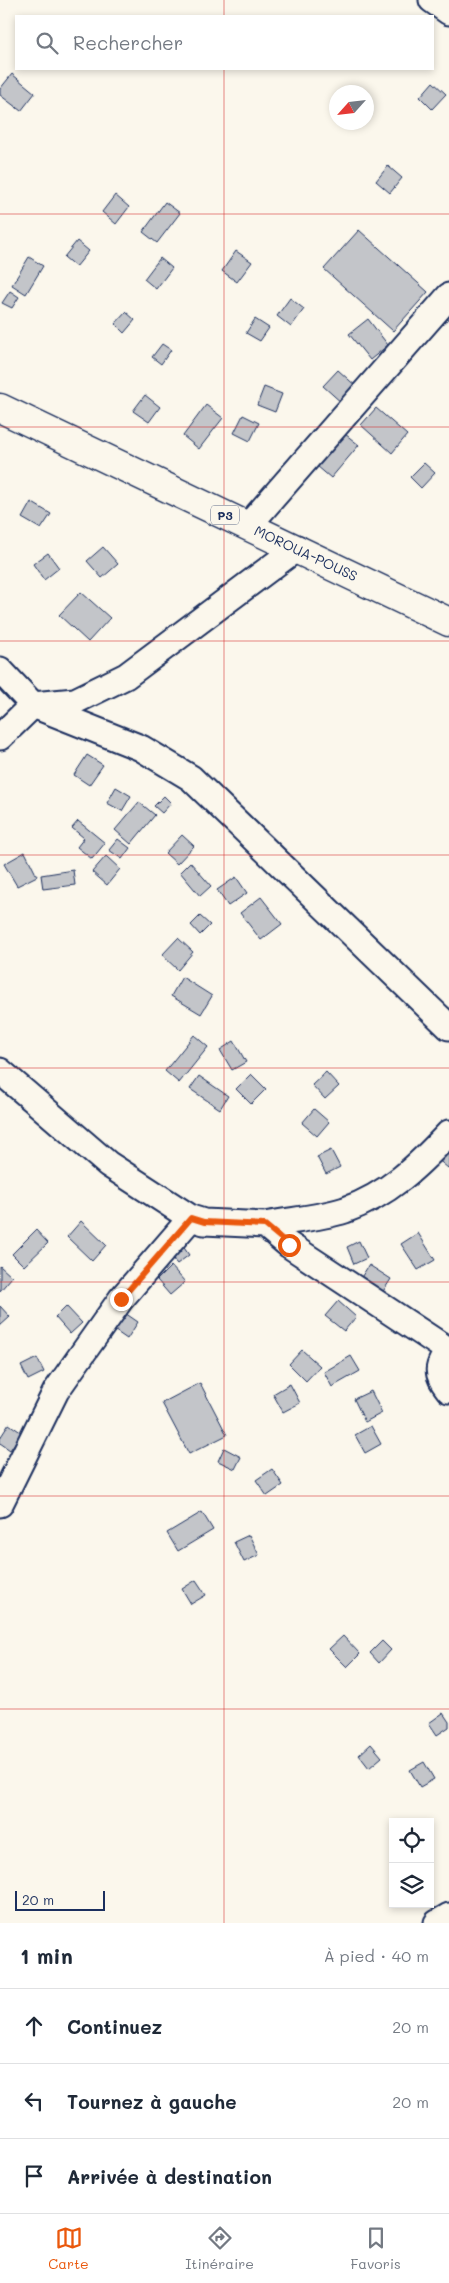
<!DOCTYPE html>
<html lang="fr">
<head>
<meta charset="utf-8">
<style>
  body { margin:0; font-family:Mali,sans-serif; background:#f2f2f3; color:#1f2937 }
  .controls { position:absolute; right:15px; bottom:15px; display:grid; overflow:hidden; border-radius:0px; box-shadow:0 2px 8px #0003 }
  .controls button { width:45px; height:45px; display:grid; place-items:center; padding:0; border:0; border-bottom:1px solid #e0e1e3; background:#fff; color:#1f2937; font:25px sans-serif }
  .compass { position:absolute; left:329px; top:85px; width:45px; height:45px; border-radius:50%; background:#fff; box-shadow:0 2px 8px #0003; rotate:243deg }
  .scale { position:absolute; left:15px; bottom:12px; width:90px; box-sizing:border-box; padding-left:5px; border:2px solid #1b2f5e; border-top:0; font-size:14px; line-height:18px; white-space:nowrap; color:#1b2f5e; -webkit-text-stroke:4px #fbf7ec; paint-order:stroke }
  .stop { position:absolute; width:15px; height:15px; margin:-11px; border:4px solid #ea580c; border-radius:50%; background:#fff }
  .stop.end { background:#ea580c; border-color:#fff; box-shadow:0 1px 5px #0008 }
  .list { margin:0; padding:0; list-style:none }
  h2 { display:flex; justify-content:space-between; align-items:center; height:65px; margin:0; padding:0 20px; font-size:21px }
  h2 small { font-size:16px; font-weight:400; color:#747a83 }
  .list li { display:grid; grid-template-columns:32px 1fr auto; gap:15px; align-items:center; box-sizing:border-box; height:75px; padding:0 20px; border-top:1px solid #e0e1e3 }
  .list b { display:block; font-size:19px; white-space:nowrap }
  .list em { font-size:16px; font-style:normal; color:#747a83 }
  .icon { flex:none; width:28px; height:28px; fill:none; stroke:currentColor; stroke-width:2; stroke-linecap:round; stroke-linejoin:round }
  .map { position:relative; flex:none; width:449px; height:1923px; overflow:hidden }
  .search { position:absolute; background:#fff; box-shadow:0 2px 8px #0003; left:15px; right:15px; top:15px; height:55px; display:flex; align-items:center; gap:12px; box-sizing:border-box; padding:0 18px; border-radius:0px; color:#747a83; font-size:19px }
  .sheet { height:290px; background:#fff }
  nav { display:flex; justify-content:space-around; align-items:center; box-sizing:border-box; height:70px; border-top:1px solid #e0e1e3; background:#fff; font-size:14px; color:#747a83 }
  nav a { display:grid; justify-items:center; gap:2px }
  nav .on { color:#ea580c }
  .map>svg:first-child { display:block }
  .building { fill:#c3c5c9; stroke:#1b2f5e }
  .lines { fill:none; stroke-linecap:round; stroke-linejoin:round }
  .street-casing { stroke:#1b2f5e; stroke-width:29 }
  .primary-casing { stroke:#1b2f5e; stroke-width:31 }
  .street { stroke:#fbf7ec; stroke-width:25 }
  .primary { stroke:#fbf7ec; stroke-width:28 }
  .route { stroke:#ea580c; stroke-width:6 }
  .grid { fill:none; stroke:#d62828; stroke-width:1; stroke-opacity:0.55 }
  .labels { text-anchor:middle; dominant-baseline:central; stroke-width:4; stroke-linejoin:round; paint-order:stroke }
  .shield { fill:#fbf7ec; stroke:#5e6b89; stroke-width:1 }
  .shield-label { font-size:12px; font-weight:bold; fill:#1b2f5e }
  .street-label { font-size:14px; fill:#1b2f5e; stroke:#fbf7ec }
</style>
</head>
<body>
<div class="map">
<svg width="449" height="1923" viewBox="0 0 449 1923">
  <rect width="100%" height="100%" fill="#fbf7ec"/>
  <filter id="ink" filterUnits="userSpaceOnUse"><feTurbulence type="fractalNoise" baseFrequency=".02" numOctaves="2"/><feDisplacementMap in="SourceGraphic" scale="10" xChannelSelector="R" yChannelSelector="G"/><feConvolveMatrix kernelMatrix="1 2 1 2 8 2 1 2 1" color-interpolation-filters="sRGB"/></filter>
  <g filter="url(#ink)">
    <path class="building" d="M 12,74 L 35,93 L 21,111 L 0,95 L 0,89 Z
      M 433,82 L 446,94 L 432,109 L 420,97 Z
      M 388,166 L 402,178 L 390,193 L 376,181 Z
      M 115,195 L 129,207 L 116,224 L 102,212 Z
      M 165,202 L 180,213 L 157,243 L 143,232 Z
      M 359,230 L 428,292 L 393,331 L 324,269 Z
      M 77,241 L 89,251 L 76,267 L 64,257 Z
      M 236,251 L 252,262 L 237,282 L 222,271 Z
      M 29,257 L 43,266 L 26,294 L 12,285 Z
      M 160,258 L 172,268 L 156,289 L 144,279 Z
      M 10,291 L 19,297 L 12,308 L 2,303 Z
      M 290,298 L 304,309 L 291,327 L 277,316 Z
      M 126,312 L 135,320 L 124,333 L 115,324 Z
      M 255,319 L 269,328 L 260,341 L 246,333 Z
      M 368,319 L 388,345 L 370,360 L 349,334 Z
      M 162,344 L 171,350 L 161,364 L 152,357 Z
      M 338,370 L 358,388 L 343,404 L 323,386 Z
      M 264,387 L 282,394 L 275,412 L 257,405 Z
      M 145,395 L 160,407 L 149,422 L 133,411 Z
      M 206,405 L 223,418 L 199,449 L 183,436 Z
      M 376,408 L 407,435 L 392,453 L 361,425 Z
      M 243,415 L 259,423 L 250,441 L 234,433 Z
      M 345,434 L 359,445 L 331,478 L 317,466 Z
      M 424,463 L 435,473 L 421,488 L 410,477 Z
      M 31,502 L 51,514 L 41,529 L 22,518 Z
      M 103,547 L 118,564 L 102,578 L 87,561 Z
      M 48,553 L 59,568 L 44,580 L 33,564 Z
      M 81,592 L 110,618 L 88,642 L 59,615 Z
      M 87,755 L 103,765 L 89,785 L 74,775 Z
      M 116,787 L 131,796 L 122,811 L 107,803 Z
      M 164,796 L 171,803 L 162,813 L 154,806 Z
      M 139,802 L 155,815 L 131,844 L 115,830 Z
      M 78,821 L 105,843 L 92,859 L 77,847 L 84,838 L 72,828 Z
      M 182,835 L 194,846 L 177,864 L 165,853 Z
      M 118,839 L 130,848 L 122,859 L 109,850 Z
      M 25,852 L 37,876 L 17,886 L 4,864 Z
      M 106,856 L 120,869 L 107,885 L 92,872 Z
      M 190,862 L 211,886 L 200,896 L 180,872 Z
      M 73,870 L 75,885 L 43,889 L 41,875 Z
      M 236,877 L 247,893 L 228,906 L 217,890 Z
      M 261,897 L 282,924 L 261,940 L 240,913 Z
      M 200,916 L 210,925 L 200,935 L 191,925 Z
      M 178,938 L 193,952 L 178,970 L 162,955 Z
      M 182,977 L 212,996 L 201,1014 L 171,996 Z
      M 194,1035 L 208,1047 L 179,1083 L 165,1071 Z
      M 234,1041 L 246,1062 L 232,1070 L 220,1050 Z
      M 326,1072 L 339,1086 L 325,1099 L 312,1085 Z
      M 251,1074 L 266,1089 L 251,1104 L 236,1089 Z
      M 199,1076 L 228,1096 L 220,1109 L 190,1089 Z
      M 314,1109 L 329,1122 L 317,1136 L 302,1123 Z
      M 449,1145 L 449,1167 L 448,1168 L 436,1158 Z
      M 331,1150 L 340,1167 L 326,1174 L 317,1157 Z
      M 81,1221 L 106,1245 L 92,1261 L 67,1237 Z
      M 36,1230 L 48,1243 L 24,1266 L 12,1254 Z
      M 418,1233 L 435,1260 L 418,1270 L 401,1244 Z
      M 359,1241 L 367,1258 L 354,1264 L 347,1247 Z
      M 180,1242 L 189,1255 L 177,1264 L 167,1252 Z
      M 369,1265 L 391,1279 L 382,1293 L 360,1279 Z
      M 0,1266 L 12,1277 L 0,1291 Z
      M 171,1266 L 185,1282 L 170,1295 L 157,1280 Z
      M 338,1301 L 356,1317 L 344,1331 L 325,1316 Z
      M 0,1306 L 10,1317 L 0,1326 Z
      M 66,1306 L 82,1323 L 70,1334 L 55,1317 Z
      M 122,1311 L 138,1322 L 127,1339 L 111,1328 Z
      M 302,1350 L 320,1366 L 306,1381 L 289,1364 Z
      M 351,1356 L 360,1371 L 332,1387 L 324,1372 Z
      M 37,1358 L 44,1372 L 28,1380 L 21,1366 Z
      M 200,1383 L 227,1435 L 189,1454 L 162,1403 Z
      M 290,1384 L 300,1403 L 283,1412 L 273,1394 Z
      M 371,1391 L 382,1413 L 365,1422 L 354,1399 Z
      M 9,1424 L 22,1433 L 10,1450 L 0,1443 L 0,1438 Z
      M 371,1426 L 381,1444 L 365,1453 L 355,1435 Z
      M 224,1448 L 241,1457 L 235,1469 L 218,1461 Z
      M 272,1469 L 283,1485 L 267,1496 L 256,1480 Z
      M 202,1512 L 213,1530 L 178,1551 L 167,1533 Z
      M 249,1535 L 259,1555 L 244,1562 L 234,1542 Z
      M 196,1580 L 206,1595 L 191,1604 L 182,1589 Z
      M 343,1636 L 360,1654 L 347,1667 L 329,1649 Z
      M 382,1641 L 391,1650 L 379,1663 L 370,1653 Z
      M 443,1713 L 449,1722 L 449,1727 L 437,1735 L 429,1723 Z
      M 371,1744 L 382,1757 L 369,1768 L 359,1755 Z
      M 424,1762 L 434,1779 L 420,1787 L 410,1770 Z"/>
    <g class="lines">
      <g class="street-casing">
        <path id="street" d="M 432,0 L 449,12
          M 248,526 L 449,296
          M 0,670 L 33,705 L 141,748 L 191,778 L 449,1027
          M 0,737 L 33,705 L 75,701 L 126,676 L 297,548
          M 0,1071 L 108,1164 L 191,1218 L 204,1222 L 265,1225 L 289,1245 L 448,1350
          M 265,1225 C 291,1220 320,1218 345,1210 C 388,1195 418,1166 449,1133
          M 449,1349 C 437,1368 435,1372 449,1390
          M 0,1504 L 56,1391 L 121,1299 L 191,1218
          M 437,1923 L 449,1916"/>
      </g>
      <g class="primary-casing">
        <path id="primary" d="M 0,408 L 449,622"/>
      </g>
      <use href="#street" class="street"/>
      <use href="#primary" class="primary"/>
    </g>
  </g>
  <g class="lines" filter="url(#ink)">
    <path class="route" d="M 121,1299 L 191,1218 L 204,1222 L 265,1225 L 289,1245"/>
  </g>
  <path class="grid" d="M 224,0 L 224,16M 224,69 L 224,1923M 0,214 L 449,214M 0,427 L 449,427M 0,641 L 449,641M 0,855 L 449,855M 0,1068 L 449,1068M 0,1282 L 449,1282M 0,1496 L 449,1496M 0,1709 L 449,1709"/>
  <g class="labels">
    <rect class="shield" x="211" y="505.5" width="28" height="19" rx="4"/>
    <g class="shield-label">
      <text x="225" y="515">P3</text>
    </g>
    <g class="street-label">
      <text transform="translate(306 553) rotate(25)">MOROUA-POUSS</text>
    </g>
  </g>
</svg>
<div class="controls">
<button><svg class="icon" aria-label="locate" viewBox="0 0 24 24"><circle cx="12" cy="12" r="6"/><path d="M12 2v4M12 18v4M2 12h4M18 12h4"/></svg></button>
<button><svg class="icon" aria-label="layers" viewBox="0 0 24 24"><path d="M12 4l9 5-9 5-9-5zM3 14l9 5 9-5"/></svg></button>
</div>
<svg class="compass" viewBox="-18 -18 36 36"><path d="M0-13l5 13h-10z" fill="#e53935"/><path d="M0 13l5-13h-10z" fill="#747a83"/></svg>
<div class="scale">20 m</div>
<div class="stop" style="left:289px;top:1245px"></div>
<div class="stop end" style="left:121px;top:1299px"></div>
<div class="search"><svg class="icon" aria-label="search" viewBox="0 0 24 24"><circle cx="10" cy="10" r="6"/><path d="M15 15l6 6"/></svg>Rechercher</div>
</div>
<section class="sheet">
<h2>1 min<small>À pied · 40 m</small></h2>
<ul class="list">
<li><svg class="icon" aria-label="ahead" viewBox="0 0 24 24"><path d="M12 20V5M6 11l6-6 6 6"/></svg><div><b>Continuez</b></div><em>20 m</em></li>
<li><svg class="icon" aria-label="left" viewBox="0 0 24 24"><path d="M17 20v-9H6M10 6l-5 5 5 5"/></svg><div><b>Tournez à gauche</b></div><em>20 m</em></li>
<li><svg class="icon" aria-label="arrive" viewBox="0 0 24 24"><path d="M6 21V4h12l-3 4 3 4H6"/></svg><div><b>Arrivée à destination</b></div></li>
</ul>
</section>
<nav>
<a class="on"><svg class="icon" aria-label="map" viewBox="0 0 24 24"><path d="M3 6l6-2 6 2 6-2v14l-6 2-6-2-6 2zM9 4v14M15 6v14"/></svg>Carte</a>
<a><svg class="icon" aria-label="directions" viewBox="0 0 24 24"><path d="M12 3l9 9-9 9-9-9zM9 14v-3h6M13 9l2 2-2 2"/></svg>Itinéraire</a>
<a><svg class="icon" aria-label="saved" viewBox="0 0 24 24"><path d="M7 4h10v16l-5-4-5 4z"/></svg>Favoris</a>
</nav>
</body>
</html>
